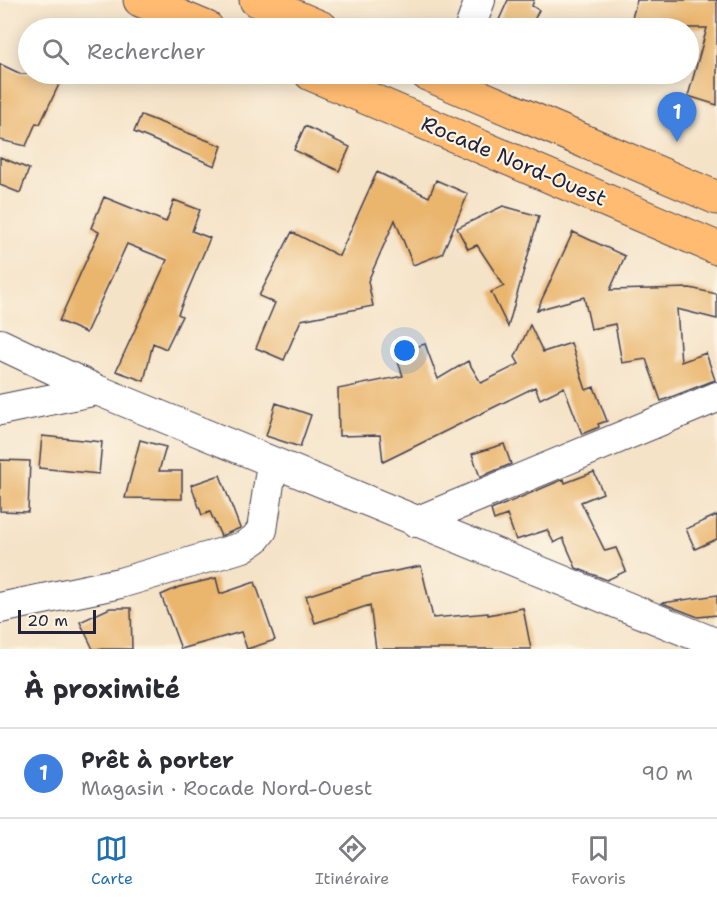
<!DOCTYPE html>
<html lang="fr">
<head>
<meta charset="utf-8">
<style>
  body { margin:0; font-family:"Shantell Sans",sans-serif; background:#f7f7f7; color:#2b2b33 }
  .scale { position:absolute; left:18px; bottom:15px; width:78px; box-sizing:border-box; padding-left:6px; border:3px solid #22223b; border-top:0; font-size:16px; line-height:21px; white-space:nowrap; color:#22223b; -webkit-text-stroke:4px #fcf5e5; paint-order:stroke }
  .you { position:absolute; left:405px; top:351px; width:21px; height:21px; margin:-15px; border:4px solid #fff; border-radius:50%; background:#1a73e8; box-shadow:0 0 0 9px #1a73e833 }
  .badge { display:grid; place-items:center; width:39px; height:39px; border-radius:50%; background:#1f6fb2; color:#fff; font-size:20px; font-weight:700 }
  .pin { position:absolute; translate:-50% -50px; filter:drop-shadow(0 2px 3px #0008) }
  .pin::after { content:''; position:absolute; top:32px; width:21px; height:18px; background:inherit; clip-path:polygon(0 0,100% 0,50% 100%) }
  .list { margin:0; padding:0; list-style:none }
  h2 { display:flex; justify-content:space-between; align-items:center; height:78px; margin:0; padding:0 24px; font-size:26px }
  h2 small { font-size:20px; font-weight:400; color:#7c7c81 }
  .list li { display:grid; grid-template-columns:39px 1fr auto; gap:18px; align-items:center; box-sizing:border-box; height:90px; padding:0 24px; border-top:2px solid #e1e1e2 }
  .list b { display:block; font-size:22px; white-space:nowrap }
  .list p { margin:0; font-size:20px; white-space:nowrap; color:#7c7c81 }
  .list em { font-size:20px; font-style:normal; color:#7c7c81 }
  .icon { flex:none; width:33px; height:33px; fill:none; stroke:currentColor; stroke-width:2; stroke-linecap:round; stroke-linejoin:round }
  .map { position:relative; flex:none; width:717px; height:649px; overflow:hidden }
  .search { position:absolute; background:#fff; box-shadow:0 3px 15px #0003; left:18px; right:18px; top:18px; height:66px; display:flex; align-items:center; gap:15px; box-sizing:border-box; padding:0 21px; border-radius:33px; color:#7c7c81; font-size:22px }
  .sheet { height:168px; background:#fff }
  nav { display:flex; justify-content:space-around; align-items:center; box-sizing:border-box; height:84px; border-top:2px solid #e1e1e2; background:#fff; font-size:16px; color:#7c7c81 }
  nav a { display:grid; justify-items:center; gap:3px }
  nav .on { color:#1f6fb2 }
  .map>svg:first-child { display:block }
  .building { fill:#eab66e }
  .lines { fill:none; stroke-linecap:round; stroke-linejoin:round }
  .minor-casing { stroke:#423f50; stroke-width:32 }
  .major-casing { stroke:#423f50; stroke-width:35 }
  .minor { stroke:#fff; stroke-width:30 }
  .major { stroke:#ffbb71; stroke-width:33 }
  .labels { text-anchor:middle; dominant-baseline:central; stroke-width:4.5; stroke-linejoin:round; paint-order:stroke }
  .street-label { font-size:21px; fill:#22223b; stroke:#fcf5e5 }
</style>
</head>
<body>
<div class="map">
<svg width="717" height="649" viewBox="0 0 717 649">
  <rect width="100%" height="100%" fill="#fcf5e5"/>
  <filter id="ink" filterUnits="userSpaceOnUse"><feTurbulence type="fractalNoise" baseFrequency=".0167" numOctaves="2"/><feDisplacementMap in="SourceGraphic" scale="12" xChannelSelector="R" yChannelSelector="G"/><feConvolveMatrix kernelMatrix="1 2 1 2 8 2 1 2 1" color-interpolation-filters="sRGB"/></filter>
  <filter id="wash" filterUnits="userSpaceOnUse"><feTurbulence type="fractalNoise" baseFrequency=".008" numOctaves="4" result="noise"/><feDisplacementMap in="SourceGraphic" scale="24" xChannelSelector="R" yChannelSelector="G"/><feGaussianBlur stdDeviation="1.35" result="paint"/><feColorMatrix in="noise" values="0 0 0 0 0 0 0 0 0 0 0 0 0 0 0 0 0 1.4 0 .05"/><feComposite in="paint" operator="in"/></filter>
  <g filter="url(#wash)">
    <rect width="100%" height="100%" fill="#f5e3c8"/>
    <g id="blocks">
      <path class="building" d="M 508,0 L 534,0 L 532,6 L 539,10 L 530,28 L 513,28 L 498,22 Z
        M 637,0 L 717,0 L 717,105 L 688,96 L 707,28 L 668,28 L 632,18 Z
        M 0,64 L 21,74 L 64,74 L 40,124 L 36,123 L 26,146 L 0,140 Z
        M 141,115 L 222,146 L 215,166 L 134,132 Z
        M 305,126 L 350,147 L 339,171 L 294,150 Z
        M 0,157 L 29,169 L 20,193 L 0,185 Z
        M 377,172 L 429,197 L 436,180 L 468,194 L 442,254 L 413,265 L 395,220 L 368,281 L 373,306 L 301,320 L 284,360 L 256,348 L 275,303 L 259,296 L 292,232 L 339,256 Z
        M 104,197 L 166,222 L 174,200 L 200,210 L 192,231 L 210,238 L 178,314 L 182,316 L 166,349 L 153,343 L 144,381 L 116,371 L 167,260 L 127,244 L 86,333 L 59,321 L 99,232 L 91,228 Z
        M 503,206 L 539,216 L 508,327 L 491,292 L 504,286 L 477,245 L 468,249 L 457,228 Z
        M 573,232 L 625,256 L 610,290 L 690,288 L 717,294 L 717,319 L 677,309 L 681,362 L 706,353 L 715,380 L 661,401 L 646,359 L 622,363 L 615,324 L 591,329 L 584,297 L 537,310 Z
        M 530,325 L 543,352 L 571,343 L 586,390 L 594,387 L 607,421 L 598,424 L 599,427 L 582,434 L 564,387 L 540,399 L 535,387 L 383,462 L 380,435 L 339,436 L 338,389 L 403,376 L 395,353 L 425,344 L 438,379 L 468,361 L 481,383 L 519,364 L 515,357 Z
        M 276,403 L 311,415 L 300,447 L 266,436 Z
        M 42,436 L 102,442 L 99,474 L 39,468 Z
        M 140,440 L 166,447 L 159,471 L 182,471 L 182,499 L 125,498 Z
        M 504,444 L 511,464 L 480,477 L 472,454 Z
        M 0,460 L 30,461 L 28,512 L 0,511 Z
        M 594,472 L 603,493 L 581,502 L 605,551 L 616,548 L 626,571 L 607,580 L 576,568 L 563,538 L 554,543 L 547,530 L 516,540 L 507,515 L 494,520 L 491,510 L 564,479 L 565,483 Z
        M 220,475 L 240,528 L 221,536 L 210,512 L 202,515 L 191,485 Z
        M 717,515 L 717,539 L 695,549 L 686,529 Z
        M 421,566 L 433,618 L 488,613 L 488,615 L 523,608 L 531,649 L 376,649 L 370,605 L 315,623 L 306,596 L 365,577 Z
        M 216,578 L 220,594 L 255,582 L 275,640 L 247,649 L 241,632 L 181,649 L 161,595 L 179,587 Z
        M 717,595 L 717,615 L 698,617 L 662,603 Z
        M 110,608 L 131,608 L 132,649 L 93,649 L 80,622 Z"/>
    </g>
  </g>
  <g filter="url(#ink)">
    <use href="#blocks" fill-opacity="0" stroke="#423f50" stroke-width="1.5"/>
    <g class="lines">
      <g class="minor-casing">
        <path id="minor" d="M 470,28 L 480,0
          M 0,344 L 97,390 L 717,644
          M 0,410 L 97,390
          M 416,522 L 717,397
          M 0,608 L 120,583 L 243,547 L 255,539 L 262,530 L 272,463"/>
      </g>
      <g class="major-casing">
        <path id="major" d="M 140,0 L 207,28
          M 256,0 L 322,28
          M 311,74 L 717,248
          M 427,74 L 717,198"/>
      </g>
      <use href="#minor" class="minor"/>
      <use href="#major" class="major"/>
    </g>
  </g>
  <g class="labels">
    <g class="street-label">
      <text transform="translate(514 161) rotate(23)">Rocade Nord-Ouest</text>
    </g>
  </g>
</svg>
<div class="scale">20 m</div>
<div class="you"></div>
<div class="pin badge" style="left:677px;top:142px;background:#3f7fe0">1</div>
<div class="search"><svg class="icon" aria-label="search" viewBox="0 0 24 24"><circle cx="10" cy="10" r="6"/><path d="M15 15l6 6"/></svg>Rechercher</div>
</div>
<section class="sheet">
<h2>À proximité<small></small></h2>
<ul class="list">
<li><span class="badge" style="background:#3f7fe0">1</span><div><b>Prêt à porter</b><p>Magasin · Rocade Nord-Ouest</p></div><em>90 m</em></li>
</ul>
</section>
<nav>
<a class="on"><svg class="icon" aria-label="map" viewBox="0 0 24 24"><path d="M3 6l6-2 6 2 6-2v14l-6 2-6-2-6 2zM9 4v14M15 6v14"/></svg>Carte</a>
<a><svg class="icon" aria-label="directions" viewBox="0 0 24 24"><path d="M12 3l9 9-9 9-9-9zM9 14v-3h6M13 9l2 2-2 2"/></svg>Itinéraire</a>
<a><svg class="icon" aria-label="saved" viewBox="0 0 24 24"><path d="M7 4h10v16l-5-4-5 4z"/></svg>Favoris</a>
</nav>
</body>
</html>
